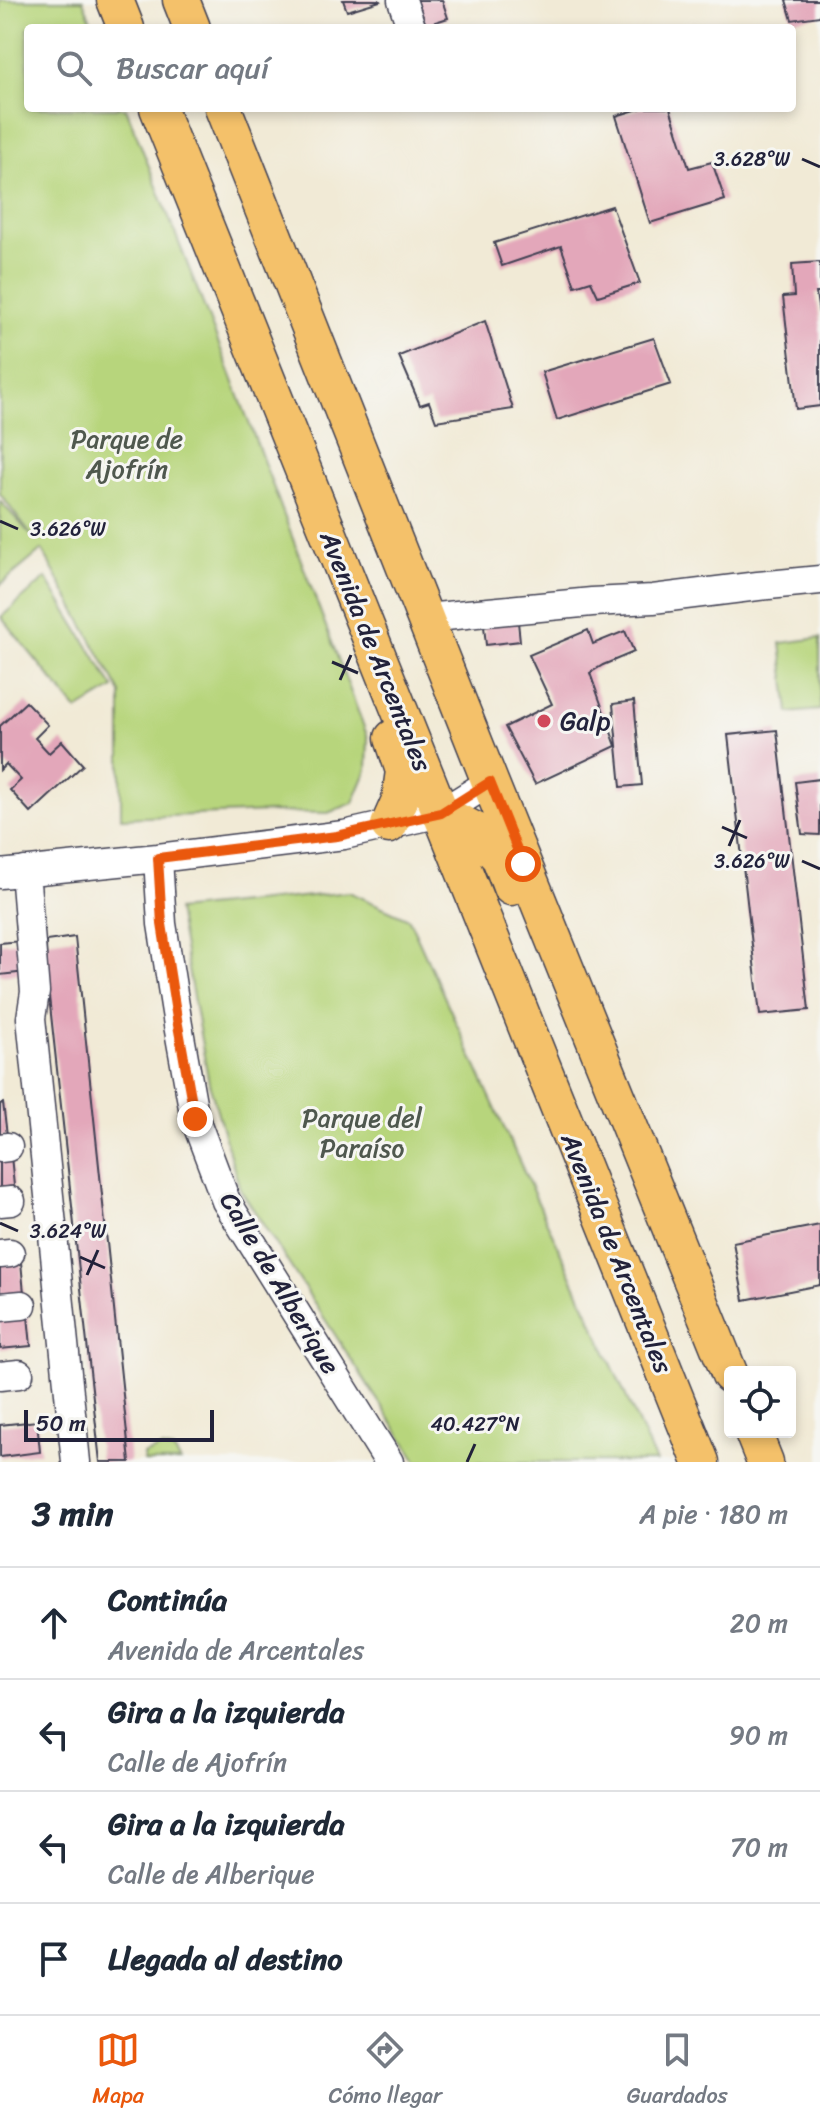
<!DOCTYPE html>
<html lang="es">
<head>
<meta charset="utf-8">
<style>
  body { margin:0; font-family:Sriracha,sans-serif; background:#f2f2f3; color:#1f2937 }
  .controls { position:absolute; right:24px; bottom:24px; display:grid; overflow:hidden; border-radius:8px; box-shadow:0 4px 12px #0003 }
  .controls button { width:72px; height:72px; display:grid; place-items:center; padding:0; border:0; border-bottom:2px solid #e0e1e3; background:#fff; color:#1f2937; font:40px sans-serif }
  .scale { position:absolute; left:24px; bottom:20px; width:190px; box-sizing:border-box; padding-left:8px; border:4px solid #22223b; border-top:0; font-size:22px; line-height:28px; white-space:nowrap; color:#22223b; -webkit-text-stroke:6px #f6f6f2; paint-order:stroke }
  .stop { position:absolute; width:24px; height:24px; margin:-18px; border:6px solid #ea580c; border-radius:50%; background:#fff }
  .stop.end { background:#ea580c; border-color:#fff; box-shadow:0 2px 8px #0008 }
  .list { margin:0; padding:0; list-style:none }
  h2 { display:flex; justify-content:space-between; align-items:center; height:104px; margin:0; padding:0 32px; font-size:34px }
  h2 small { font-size:26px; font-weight:400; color:#747a83 }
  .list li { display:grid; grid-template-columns:52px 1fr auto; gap:24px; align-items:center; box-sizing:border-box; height:112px; padding:0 32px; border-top:2px solid #e0e1e3 }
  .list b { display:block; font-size:30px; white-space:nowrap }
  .list p { margin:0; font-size:26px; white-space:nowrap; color:#747a83 }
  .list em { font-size:26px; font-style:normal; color:#747a83 }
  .icon { flex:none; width:44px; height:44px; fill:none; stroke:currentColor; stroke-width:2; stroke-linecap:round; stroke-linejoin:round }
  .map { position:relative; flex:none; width:820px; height:1462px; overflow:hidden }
  .search { position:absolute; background:#fff; box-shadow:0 4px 12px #0003; left:24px; right:24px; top:24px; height:88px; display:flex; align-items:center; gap:20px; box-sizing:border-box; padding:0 28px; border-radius:8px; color:#747a83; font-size:30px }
  .sheet { height:552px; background:#fff }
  nav { display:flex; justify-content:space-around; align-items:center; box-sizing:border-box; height:112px; border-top:2px solid #e0e1e3; background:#fff; font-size:22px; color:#747a83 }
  nav a { display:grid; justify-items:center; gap:4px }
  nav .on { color:#ea580c }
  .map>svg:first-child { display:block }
  .green { fill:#b7d57c; stroke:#6c7c5c; stroke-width:2 }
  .building { fill:#e3a7ba }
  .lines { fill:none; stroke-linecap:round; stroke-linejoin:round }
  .minor-casing { stroke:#414052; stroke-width:31 }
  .major-casing { stroke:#414052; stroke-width:39 }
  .minor { stroke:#fff; stroke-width:28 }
  .major { stroke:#f4c16a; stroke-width:36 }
  .route { stroke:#ea580c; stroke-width:10 }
  .ticks { fill:none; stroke:#22223b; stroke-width:3 }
  .poi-dot { fill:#d1495b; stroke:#f6f6f2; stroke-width:3 }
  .labels { text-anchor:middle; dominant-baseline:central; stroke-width:6; stroke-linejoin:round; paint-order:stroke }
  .park-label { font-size:26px; fill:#4f584e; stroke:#f6f6f2 }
  .street-label { font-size:26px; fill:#22223b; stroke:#f6f6f2 }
  .poi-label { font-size:26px; fill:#22223b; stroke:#f6f6f2; text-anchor:start }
  .ticks-label { font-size:20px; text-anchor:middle; fill:#22223b; stroke:#f6f6f2; stroke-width:6; stroke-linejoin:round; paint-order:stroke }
</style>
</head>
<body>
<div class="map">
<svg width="820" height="1462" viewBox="0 0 820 1462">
  <rect width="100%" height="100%" fill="#f6f6f2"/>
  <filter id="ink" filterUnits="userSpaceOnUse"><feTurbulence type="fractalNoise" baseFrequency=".0125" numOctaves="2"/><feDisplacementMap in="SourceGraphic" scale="16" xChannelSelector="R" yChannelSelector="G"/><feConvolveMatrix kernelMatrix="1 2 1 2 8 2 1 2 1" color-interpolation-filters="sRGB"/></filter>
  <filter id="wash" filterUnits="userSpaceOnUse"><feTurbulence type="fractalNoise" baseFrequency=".006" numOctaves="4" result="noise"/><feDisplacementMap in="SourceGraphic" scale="32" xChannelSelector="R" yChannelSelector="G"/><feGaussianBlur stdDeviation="1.8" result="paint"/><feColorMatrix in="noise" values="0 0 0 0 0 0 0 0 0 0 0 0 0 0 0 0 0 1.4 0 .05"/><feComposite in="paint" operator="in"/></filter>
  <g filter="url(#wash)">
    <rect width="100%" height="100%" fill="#f1ead6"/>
    <path class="green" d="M 0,0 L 83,0 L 84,3 L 94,28 L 28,28 L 28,108 L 126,108 L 231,375 L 368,738 L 367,770 L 353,803 L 328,813 L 270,812 L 121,818 L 121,693 L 42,550 L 0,585 L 0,501 L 32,536 L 0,494 Z
      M 46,578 L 114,688 L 77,710 L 1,617 Z
      M 820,638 L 820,710 L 789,713 L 781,643 Z
      M 349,892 L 409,919 L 656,1462 L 418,1462 L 240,1189 L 209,1083 L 177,910 Z
      M 161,1448 L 174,1451 L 181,1462 L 144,1462 L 143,1455 Z"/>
    <g id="blocks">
      <path class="building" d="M 343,0 L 379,0 L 380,1 L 347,11 Z
        M 417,0 L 442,0 L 448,18 L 426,25 Z
        M 786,0 L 820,0 L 820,16 L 792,20 Z
        M 642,108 L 670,108 L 689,168 L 712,162 L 725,200 L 650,223 L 616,116 Z
        M 612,206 L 640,283 L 598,296 L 591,281 L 575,286 L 561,246 L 502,266 L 494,243 Z
        M 820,262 L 820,293 L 816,293 L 820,321 L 820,406 L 796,409 L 783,297 L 794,296 L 792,264 Z
        M 485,321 L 513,409 L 436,421 L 429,402 L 420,405 L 399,356 Z
        M 654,338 L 671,384 L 557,420 L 542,372 Z
        M 518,622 L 520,641 L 486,645 L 484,626 Z
        M 588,630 L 593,644 L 625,631 L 634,652 L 603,665 L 590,673 L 616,746 L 535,784 L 505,727 L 552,704 L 529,655 Z
        M 634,701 L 642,785 L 621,787 L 613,704 Z
        M 26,702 L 48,725 L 35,738 L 49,753 L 62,741 L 83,765 L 31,813 L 10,790 L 21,780 L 6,764 L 0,770 L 0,726 Z
        M 777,730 L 809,1010 L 760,1015 L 728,735 Z
        M 820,779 L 820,835 L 802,834 L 795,782 Z
        M 75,937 L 130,1462 L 100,1462 L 47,978 L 46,941 Z
        M 22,941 L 26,972 L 0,975 L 0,943 Z
        M 3,1103 L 7,1135 L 0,1136 L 0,1104 Z
        M 11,1156 L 14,1186 L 0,1188 L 0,1157 Z
        M 820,1225 L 820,1285 L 744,1300 L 733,1242 Z
        M 21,1262 L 24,1293 L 0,1295 L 0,1264 Z
        M 28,1316 L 31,1346 L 0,1349 L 0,1318 Z
        M 37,1421 L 40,1452 L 0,1457 L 0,1425 Z"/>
    </g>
  </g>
  <g filter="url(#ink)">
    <use href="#blocks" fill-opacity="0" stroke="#414052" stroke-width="2"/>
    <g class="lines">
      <g class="minor-casing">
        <path id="minor" d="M 402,0 L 411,27
          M 425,618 L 592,602 L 653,599 L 758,586 L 820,580
          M 158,858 L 162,924 L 178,1025 L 195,1119 L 226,1201 L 389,1462
          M 25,871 L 35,992 L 31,1018 L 76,1462
          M 0,874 L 158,858 L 344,835 L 441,813 L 490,782
          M 0,1148 L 8,1147
          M 0,1202 L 11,1201
          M 0,1254 L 10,1253
          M 0,1307 L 22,1305
          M 0,1376 L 19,1374"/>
      </g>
      <g class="major-casing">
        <path id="major" d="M 115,0 L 126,28
          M 181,0 L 192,28
          M 158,108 L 701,1462
          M 223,108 L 490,782 L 730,1375
          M 441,813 L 476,831 L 500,858 L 511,887
          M 389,825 L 400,800 L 404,771 L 393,738
          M 753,1432 L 765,1462"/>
      </g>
      <use href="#minor" class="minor"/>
      <use href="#major" class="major"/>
    </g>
  </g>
  <g class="lines" filter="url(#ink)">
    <path class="route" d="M 195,1119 L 178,1025 L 162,924 L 158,858 L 337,836 L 441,813 L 490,782 L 523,864"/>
  </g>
  <path class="ticks" d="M 802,159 L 820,167M 0,521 L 18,529M 332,662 L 358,673M 340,680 L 351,655M 722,827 L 747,838M 729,846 L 740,820M 802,861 L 820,869M 0,1223 L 18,1231M 80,1257 L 105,1268M 87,1275 L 98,1250M 467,1462 L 475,1444"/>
  <circle class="poi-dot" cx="544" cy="721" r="8"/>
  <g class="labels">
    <g class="park-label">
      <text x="127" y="439">Parque de<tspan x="127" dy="30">Ajofrín</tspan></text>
      <text x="362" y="1118">Parque del<tspan x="362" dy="30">Paraíso</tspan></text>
    </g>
    <g class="street-label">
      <text transform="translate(376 651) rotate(68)">Avenida de Arcentales</text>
      <text transform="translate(617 1253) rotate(68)">Avenida de Arcentales</text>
      <text transform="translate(280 1283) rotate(59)">Calle de Alberique</text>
    </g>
    <g class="poi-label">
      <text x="560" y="721">Galp</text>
    </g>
  </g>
  <g class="ticks-label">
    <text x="752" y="166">3.628°W</text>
    <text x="68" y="536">3.626°W</text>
    <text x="752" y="868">3.626°W</text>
    <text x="68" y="1238">3.624°W</text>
    <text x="475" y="1431">40.427°N</text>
  </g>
</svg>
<div class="controls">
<button><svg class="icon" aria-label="locate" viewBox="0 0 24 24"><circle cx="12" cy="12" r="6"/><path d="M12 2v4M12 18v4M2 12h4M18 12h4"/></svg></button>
</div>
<div class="scale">50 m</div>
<div class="stop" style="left:523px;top:864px"></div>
<div class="stop end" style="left:195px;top:1119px"></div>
<div class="search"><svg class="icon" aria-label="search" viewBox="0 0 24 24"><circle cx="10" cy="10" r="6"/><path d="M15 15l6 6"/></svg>Buscar aquí</div>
</div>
<section class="sheet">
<h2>3 min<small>A pie · 180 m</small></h2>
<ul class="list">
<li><svg class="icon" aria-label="ahead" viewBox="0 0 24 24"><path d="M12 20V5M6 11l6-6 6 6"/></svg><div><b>Continúa</b><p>Avenida de Arcentales</p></div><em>20 m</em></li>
<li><svg class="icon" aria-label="left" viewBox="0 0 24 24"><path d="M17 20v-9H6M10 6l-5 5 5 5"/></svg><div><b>Gira a la izquierda</b><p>Calle de Ajofrín</p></div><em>90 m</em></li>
<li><svg class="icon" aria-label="left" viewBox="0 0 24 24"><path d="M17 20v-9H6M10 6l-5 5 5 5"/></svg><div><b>Gira a la izquierda</b><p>Calle de Alberique</p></div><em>70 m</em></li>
<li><svg class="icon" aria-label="arrive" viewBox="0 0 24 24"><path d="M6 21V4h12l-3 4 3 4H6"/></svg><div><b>Llegada al destino</b></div></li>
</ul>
</section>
<nav>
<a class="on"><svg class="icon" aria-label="map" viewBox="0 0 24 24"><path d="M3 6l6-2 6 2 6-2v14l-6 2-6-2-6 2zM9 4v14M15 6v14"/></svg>Mapa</a>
<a><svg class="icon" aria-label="directions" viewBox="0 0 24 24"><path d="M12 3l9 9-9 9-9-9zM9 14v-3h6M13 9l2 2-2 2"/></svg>Cómo llegar</a>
<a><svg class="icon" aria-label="saved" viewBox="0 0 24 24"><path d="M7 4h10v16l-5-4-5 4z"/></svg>Guardados</a>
</nav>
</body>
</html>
